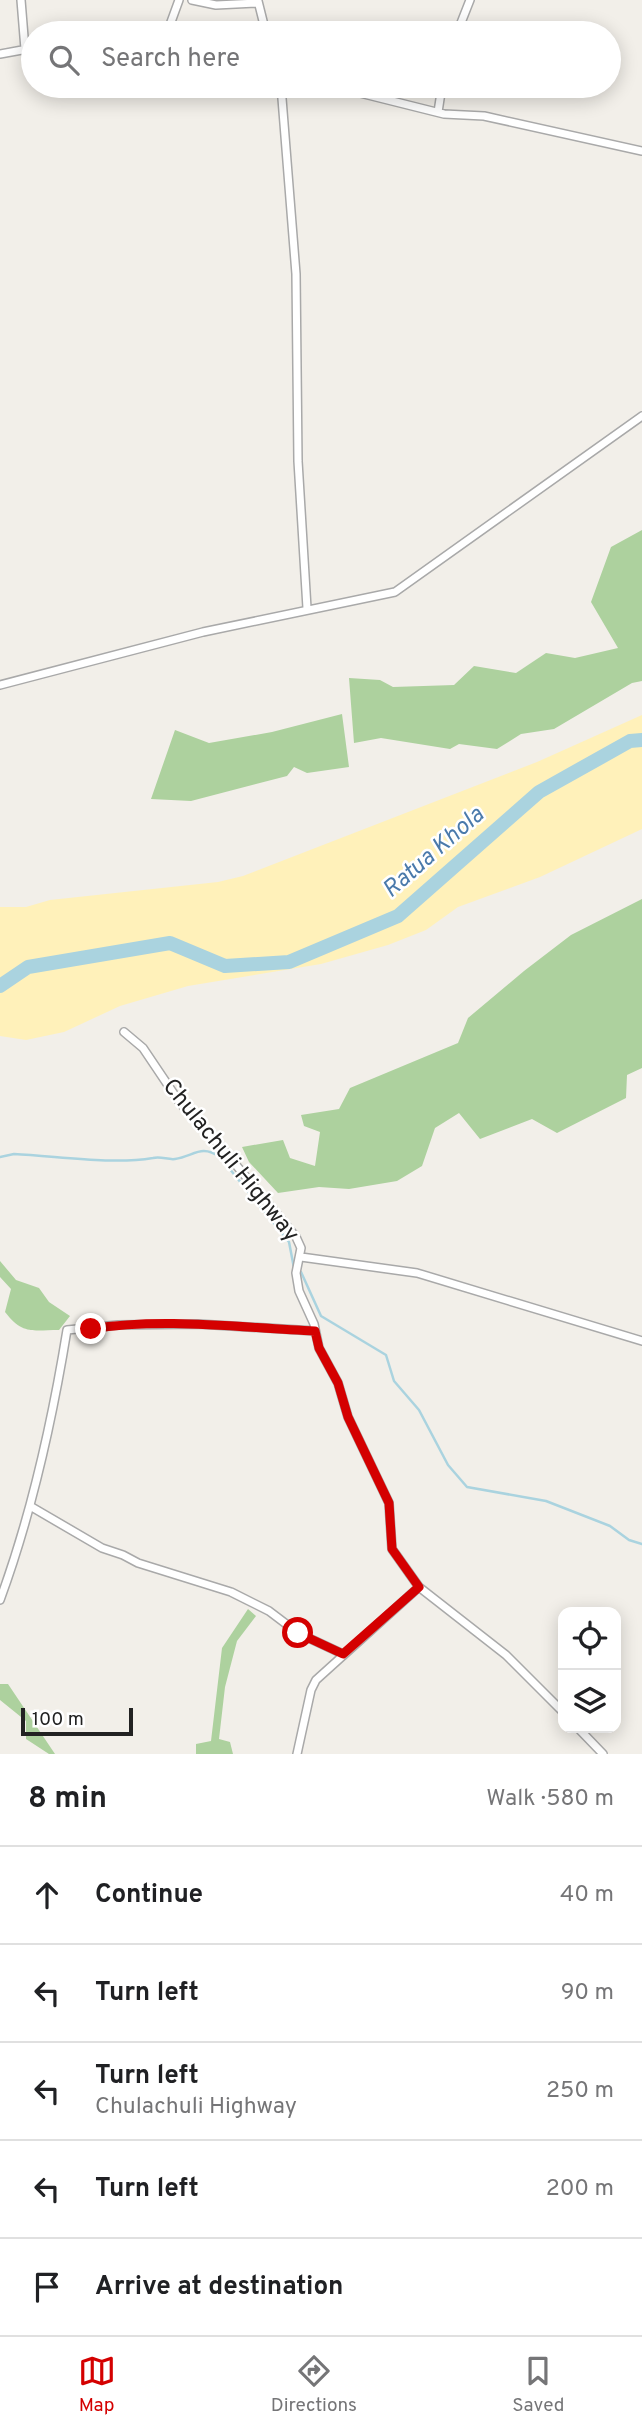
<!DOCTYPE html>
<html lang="en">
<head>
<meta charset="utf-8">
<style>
  body { margin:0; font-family:Overpass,sans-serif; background:#f6f6f6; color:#202124 }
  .controls { position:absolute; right:21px; bottom:21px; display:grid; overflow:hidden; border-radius:14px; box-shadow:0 4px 18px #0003 }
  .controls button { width:63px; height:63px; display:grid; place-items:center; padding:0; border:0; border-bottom:2px solid #e0e0e0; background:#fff; color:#202124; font:35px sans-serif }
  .scale { position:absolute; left:21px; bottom:18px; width:112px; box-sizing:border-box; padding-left:7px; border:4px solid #222; border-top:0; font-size:19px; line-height:24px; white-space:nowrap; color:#222; -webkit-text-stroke:5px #fff; paint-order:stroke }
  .stop { position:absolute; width:21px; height:21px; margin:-16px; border:5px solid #d40000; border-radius:50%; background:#fff }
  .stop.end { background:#d40000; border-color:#fff; box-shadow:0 2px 7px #0008 }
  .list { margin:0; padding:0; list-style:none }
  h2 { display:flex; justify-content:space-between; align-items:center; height:91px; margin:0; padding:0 28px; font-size:30px }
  h2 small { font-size:23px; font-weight:400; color:#757577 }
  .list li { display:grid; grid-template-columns:46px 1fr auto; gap:21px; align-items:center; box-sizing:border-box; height:98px; padding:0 28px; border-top:2px solid #e0e0e0 }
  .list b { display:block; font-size:26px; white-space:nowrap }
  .list p { margin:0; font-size:23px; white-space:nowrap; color:#757577 }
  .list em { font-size:23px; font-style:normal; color:#757577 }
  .icon { flex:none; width:38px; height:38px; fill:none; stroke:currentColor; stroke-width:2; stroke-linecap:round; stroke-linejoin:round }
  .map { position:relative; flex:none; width:642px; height:1754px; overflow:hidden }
  .search { position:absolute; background:#fff; box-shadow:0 4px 18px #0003; left:21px; right:21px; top:21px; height:77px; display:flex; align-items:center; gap:18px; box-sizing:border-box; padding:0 24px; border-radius:38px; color:#757577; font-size:26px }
  .sheet { height:581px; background:#fff }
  nav { display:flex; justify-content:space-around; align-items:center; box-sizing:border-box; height:98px; border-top:2px solid #e0e0e0; background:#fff; font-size:19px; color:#757577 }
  nav a { display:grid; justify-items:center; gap:4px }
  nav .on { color:#d40000 }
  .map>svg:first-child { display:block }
  .forest { fill:#add19e }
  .sand { fill:#fff1ba }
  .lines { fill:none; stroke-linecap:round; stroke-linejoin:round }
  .stream { stroke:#aad3df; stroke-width:2.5 }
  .river { stroke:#aad3df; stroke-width:14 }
  .minor-casing { stroke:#a9a9a9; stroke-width:10 }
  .minor { stroke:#fff; stroke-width:7 }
  .route { stroke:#d40000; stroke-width:9 }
  .labels { text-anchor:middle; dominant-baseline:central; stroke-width:5; stroke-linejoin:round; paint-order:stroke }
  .street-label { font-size:23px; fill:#222; stroke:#fff }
  .water-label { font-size:24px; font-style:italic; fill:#4a7aab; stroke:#fff }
</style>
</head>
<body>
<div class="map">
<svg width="642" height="1754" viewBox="0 0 642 1754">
  <rect width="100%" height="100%" fill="#f2efe9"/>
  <path class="forest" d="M 642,530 L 642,681 L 632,683 L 554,729 L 521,734 L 497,749 L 459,744 L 450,749 L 381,738 L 354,743 L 349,678 L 380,680 L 393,687 L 454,685 L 474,666 L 516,673 L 546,653 L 575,658 L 618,648 L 591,602 L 611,547 Z
    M 342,714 L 349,767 L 307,773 L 294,767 L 287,776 L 191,801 L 151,799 L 175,730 L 209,743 L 272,732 Z
    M 642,899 L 642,1068 L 627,1075 L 626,1098 L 557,1133 L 532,1119 L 480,1139 L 459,1113 L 435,1128 L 422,1166 L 397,1181 L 349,1189 L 319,1187 L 278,1193 L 249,1162 L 242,1147 L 283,1140 L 290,1158 L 315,1166 L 320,1132 L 304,1126 L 301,1115 L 339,1109 L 350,1088 L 458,1043 L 468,1018 L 524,971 L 571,935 Z
    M 0,1261 L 16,1280 L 39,1288 L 49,1302 L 70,1316 L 59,1330 C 32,1330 23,1335 5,1312 L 11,1289 L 0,1277 Z
    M 248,1609 L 256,1616 L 237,1641 L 225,1687 L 219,1739 L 230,1742 L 233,1754 L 196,1754 L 196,1744 L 211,1741 L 222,1648 Z
    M 0,1684 L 8,1684 L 55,1754 L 49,1754 L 26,1739 L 26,1721 L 0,1700 Z"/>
  <path class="sand" d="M 642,715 L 642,829 L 540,877 L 458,907 L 426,930 L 388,945 L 321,964 L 188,986 L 120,1006 L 64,1032 L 26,1040 L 0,1036 L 0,907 L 26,907 L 50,900 L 218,882 L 243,876 L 537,762 Z"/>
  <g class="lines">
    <path class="stream" d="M 0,1157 L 14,1154 C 58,1156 111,1165 153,1158 C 161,1156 168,1160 175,1159 C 194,1156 201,1144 220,1157 L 289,1242 L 294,1268
      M 301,1272 L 321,1316 L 386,1355 L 394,1381 L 419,1410 L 448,1465 L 467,1487 L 546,1501 L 610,1526 L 629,1540 L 642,1544"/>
    <path class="river" d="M 0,986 L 28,967 L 170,943 L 225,966 L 289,962 L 398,916 L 539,792 L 630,741 L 642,740"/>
    <g class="minor-casing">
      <path id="minor" d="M 21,0 L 25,49
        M 192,0 L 216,5 L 258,3
        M 258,1 L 266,33
        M 167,33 L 179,0
        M 457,33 L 470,0
        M 0,54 L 33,48
        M 281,86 L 296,274 L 298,461 L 307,608
        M 332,86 L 444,114 L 484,116 L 642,151
        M 438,112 L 442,86
        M 0,685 L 203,632 L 395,592 L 642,416
        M 124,1032 L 143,1048 L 180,1103 L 216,1141 L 296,1237 L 301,1248 L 296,1273 L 299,1291 L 314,1324 L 319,1348 L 338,1383 L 348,1417 L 389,1503 L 392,1549 L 419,1587 L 506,1655 L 563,1712
        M 301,1257 L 417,1273 L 642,1341
        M 30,1506 L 102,1548 L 123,1555 L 138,1563 L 231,1592 L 269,1611 L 298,1633 L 343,1654
        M 0,1600 C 32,1513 52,1422 67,1330 L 118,1325 L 198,1324 L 315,1331
        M 578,1728 L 603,1754
        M 297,1754 L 311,1690 L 316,1680 L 419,1587"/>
    </g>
    <use href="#minor" class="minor"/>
  </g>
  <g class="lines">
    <path class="route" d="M 91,1329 C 165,1317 240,1328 315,1331 L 319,1348 L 338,1383 L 348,1417 L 389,1503 L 392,1549 L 419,1587 L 343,1654 L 298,1633"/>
  </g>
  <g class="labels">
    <g class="street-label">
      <text transform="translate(230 1161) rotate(51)">Chulachuli Highway</text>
    </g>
    <g class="water-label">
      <text transform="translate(434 853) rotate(-41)">Ratua Khola</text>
    </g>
  </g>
</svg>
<div class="controls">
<button><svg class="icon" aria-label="locate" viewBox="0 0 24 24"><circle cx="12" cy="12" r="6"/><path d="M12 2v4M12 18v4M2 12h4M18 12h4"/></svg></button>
<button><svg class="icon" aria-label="layers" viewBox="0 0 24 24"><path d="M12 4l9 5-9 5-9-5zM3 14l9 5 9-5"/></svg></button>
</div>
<div class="scale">100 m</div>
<div class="stop" style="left:298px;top:1633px"></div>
<div class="stop end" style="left:91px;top:1329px"></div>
<div class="search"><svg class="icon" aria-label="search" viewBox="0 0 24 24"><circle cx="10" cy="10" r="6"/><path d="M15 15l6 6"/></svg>Search here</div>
</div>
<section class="sheet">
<h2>8 min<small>Walk · 580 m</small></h2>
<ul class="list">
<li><svg class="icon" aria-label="ahead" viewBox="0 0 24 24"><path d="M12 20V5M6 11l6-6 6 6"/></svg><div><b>Continue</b></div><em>40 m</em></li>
<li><svg class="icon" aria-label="left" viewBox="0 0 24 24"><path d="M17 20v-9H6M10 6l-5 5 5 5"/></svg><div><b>Turn left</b></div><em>90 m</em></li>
<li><svg class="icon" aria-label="left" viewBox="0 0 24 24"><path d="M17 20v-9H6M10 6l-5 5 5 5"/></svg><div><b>Turn left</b><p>Chulachuli Highway</p></div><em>250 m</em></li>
<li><svg class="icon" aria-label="left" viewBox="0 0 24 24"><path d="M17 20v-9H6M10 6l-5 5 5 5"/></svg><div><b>Turn left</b></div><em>200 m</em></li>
<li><svg class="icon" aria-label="arrive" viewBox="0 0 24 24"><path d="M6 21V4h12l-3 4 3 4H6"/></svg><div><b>Arrive at destination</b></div></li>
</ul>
</section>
<nav>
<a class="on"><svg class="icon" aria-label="map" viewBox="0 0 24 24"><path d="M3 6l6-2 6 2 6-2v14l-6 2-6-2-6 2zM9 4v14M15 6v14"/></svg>Map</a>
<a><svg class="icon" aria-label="directions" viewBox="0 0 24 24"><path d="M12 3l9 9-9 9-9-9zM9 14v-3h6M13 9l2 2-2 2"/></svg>Directions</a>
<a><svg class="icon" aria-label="saved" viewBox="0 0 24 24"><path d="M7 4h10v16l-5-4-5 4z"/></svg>Saved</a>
</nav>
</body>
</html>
